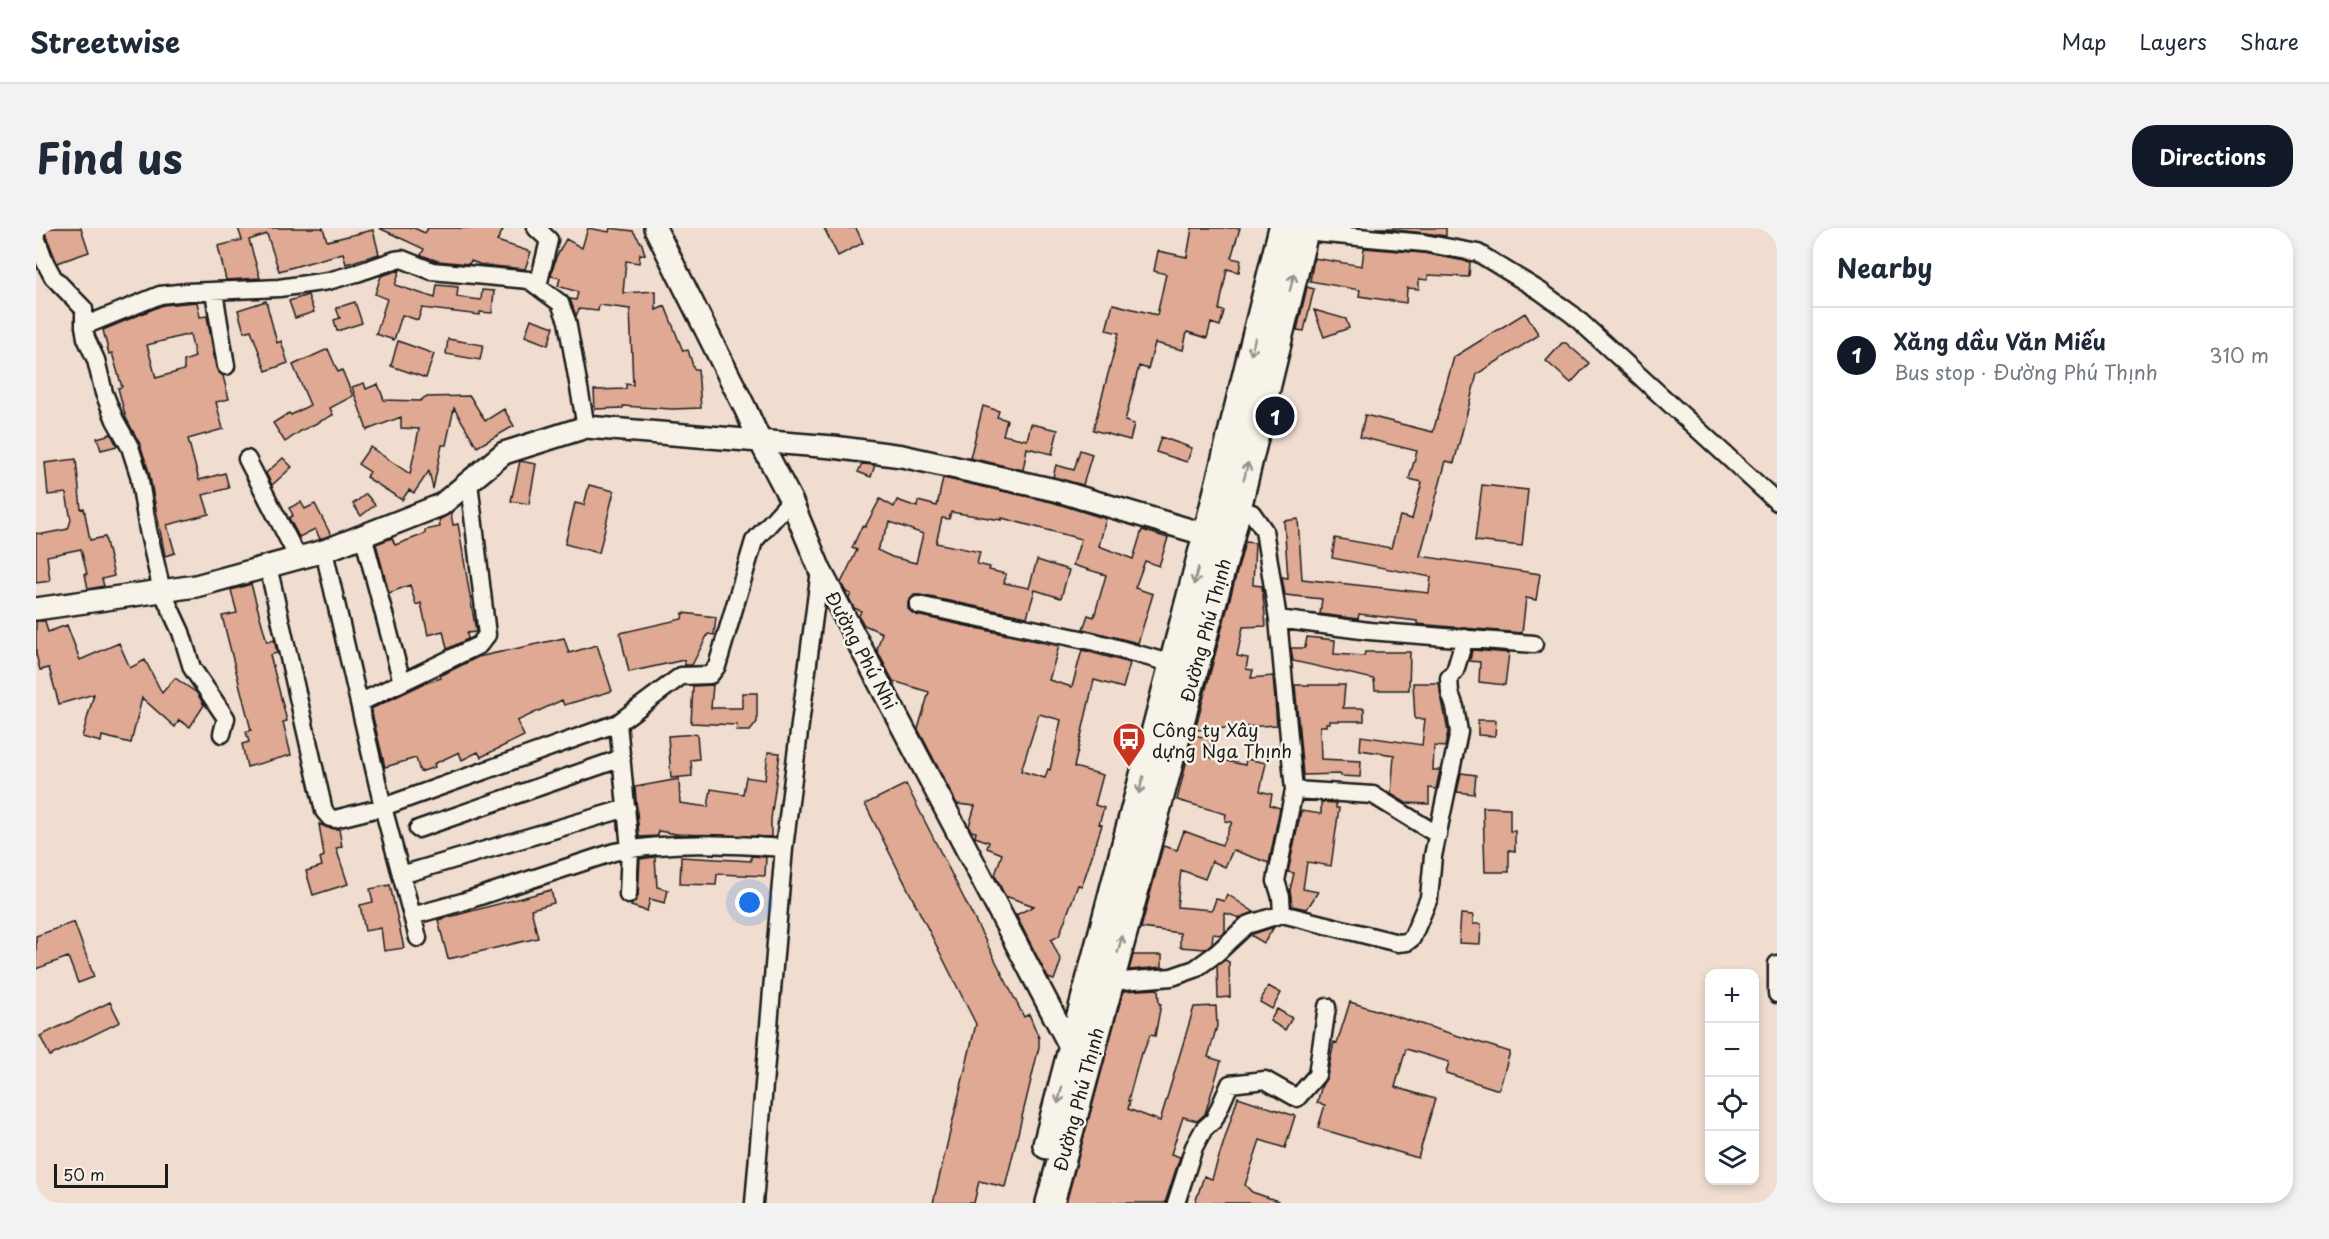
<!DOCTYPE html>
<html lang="en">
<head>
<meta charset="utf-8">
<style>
  body { margin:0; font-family:"Playpen Sans",sans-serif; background:#f2f2f3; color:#1f2937 }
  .controls { position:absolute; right:18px; bottom:18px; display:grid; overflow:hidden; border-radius:12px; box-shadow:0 3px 9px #0003 }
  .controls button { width:54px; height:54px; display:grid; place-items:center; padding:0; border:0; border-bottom:2px solid #e0e1e3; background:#fff; color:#1f2937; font:30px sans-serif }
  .scale { position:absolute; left:18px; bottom:15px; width:114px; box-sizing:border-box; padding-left:6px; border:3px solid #1c1c1c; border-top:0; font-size:16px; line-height:21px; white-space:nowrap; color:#1c1c1c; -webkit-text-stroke:4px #f7f3e8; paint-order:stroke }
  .you { position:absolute; left:714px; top:675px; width:21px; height:21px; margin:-15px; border:4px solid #fff; border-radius:50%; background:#1a73e8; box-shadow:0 0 0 9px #1a73e833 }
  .badge { display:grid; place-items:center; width:39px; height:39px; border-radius:50%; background:#111827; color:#fff; font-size:20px; font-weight:700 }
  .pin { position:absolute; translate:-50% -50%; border:3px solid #fff; box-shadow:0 2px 6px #0006 }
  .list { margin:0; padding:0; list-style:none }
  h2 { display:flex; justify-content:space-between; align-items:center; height:78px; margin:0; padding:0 24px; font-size:26px }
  h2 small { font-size:20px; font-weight:400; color:#747a83 }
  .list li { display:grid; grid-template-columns:39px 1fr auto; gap:18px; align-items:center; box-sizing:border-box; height:96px; padding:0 24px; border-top:2px solid #e0e1e3 }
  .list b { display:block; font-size:22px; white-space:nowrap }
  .list p { margin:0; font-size:20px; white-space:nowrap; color:#747a83 }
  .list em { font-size:20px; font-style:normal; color:#747a83 }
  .icon { flex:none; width:33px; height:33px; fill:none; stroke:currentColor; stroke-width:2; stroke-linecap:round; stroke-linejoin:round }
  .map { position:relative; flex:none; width:1741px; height:975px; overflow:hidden; border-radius:24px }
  header { display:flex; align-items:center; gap:36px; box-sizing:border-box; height:84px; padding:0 30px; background:#fff; border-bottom:2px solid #e0e1e3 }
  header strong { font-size:28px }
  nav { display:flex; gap:33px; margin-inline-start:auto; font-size:21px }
  .intro { display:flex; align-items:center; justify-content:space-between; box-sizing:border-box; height:144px; padding:0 36px }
  h1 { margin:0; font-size:42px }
  .button { padding:15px 27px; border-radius:24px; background:#111827; color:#fff; font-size:21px; font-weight:700 }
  main { display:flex; gap:36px; padding:0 36px }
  aside { flex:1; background:#fff; border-radius:24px; box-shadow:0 3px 9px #0003 }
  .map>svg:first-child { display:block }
  .building { fill:#dfa994; stroke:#1c1c1c; stroke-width:1.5; fill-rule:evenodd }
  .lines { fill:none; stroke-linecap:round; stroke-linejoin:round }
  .minor-casing { stroke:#1c1c1c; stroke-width:21 }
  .tertiary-casing { stroke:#1c1c1c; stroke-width:26 }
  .trunk-casing { stroke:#1c1c1c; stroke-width:32 }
  .minor { stroke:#f7f3e8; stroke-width:16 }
  .tertiary { stroke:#f7f3e8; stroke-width:21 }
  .trunk { stroke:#f7f3e8; stroke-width:27 }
  .oneway { stroke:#94928c }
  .labels { text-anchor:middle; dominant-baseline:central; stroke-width:5; stroke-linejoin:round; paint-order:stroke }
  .street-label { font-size:18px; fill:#1c1c1c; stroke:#f7f3e8 }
  .poi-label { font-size:18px; fill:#1c1c1c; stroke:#f7f3e8; text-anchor:start }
</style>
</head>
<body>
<header>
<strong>Streetwise</strong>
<nav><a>Map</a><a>Layers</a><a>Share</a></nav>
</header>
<div class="intro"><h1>Find us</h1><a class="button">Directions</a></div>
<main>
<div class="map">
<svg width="1741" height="975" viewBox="0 0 1741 975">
  <rect width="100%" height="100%" fill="#f0ddcf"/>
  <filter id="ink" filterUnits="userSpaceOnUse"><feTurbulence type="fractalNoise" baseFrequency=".0167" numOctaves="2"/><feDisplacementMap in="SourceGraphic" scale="12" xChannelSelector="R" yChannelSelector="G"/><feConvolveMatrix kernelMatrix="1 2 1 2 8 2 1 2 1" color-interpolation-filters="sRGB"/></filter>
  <g filter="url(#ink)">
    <path class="building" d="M 7,0 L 45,0 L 53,24 L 21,35 Z
      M 202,0 L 287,0 L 291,13 L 337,2 L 343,26 L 310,36 L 307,25 L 243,43 L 231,6 L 213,12 L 224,50 L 190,52 L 182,18 L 206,12 Z
      M 343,0 L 378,0 L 389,5 L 392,0 L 468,0 L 461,13 L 495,24 L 489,41 L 446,37 L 435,33 L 433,36 L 402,33 L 385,27 L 388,21 Z
      M 552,0 L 573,4 L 574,0 L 597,3 L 606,16 L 609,27 L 604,26 L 603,35 L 590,33 L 587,65 L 620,63 L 620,82 L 629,78 L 647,123 L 652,122 L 658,141 L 662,141 L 665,180 L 636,181 L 587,178 L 587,180 L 559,181 L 558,162 L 590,161 L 590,156 L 597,157 L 594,81 L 563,77 L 562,83 L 543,81 L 540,88 L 534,71 L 540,72 L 542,64 L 522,58 L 524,50 L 515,48 L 520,29 L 530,11 L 546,20 Z
      M 788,0 L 820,0 L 827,15 L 802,28 Z
      M 1156,0 L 1204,0 L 1195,30 L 1205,32 L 1203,44 L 1191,41 L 1183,82 L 1188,83 L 1184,98 L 1175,95 L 1171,110 L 1151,104 L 1147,122 L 1119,115 L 1112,141 L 1103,138 L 1089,193 L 1098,196 L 1094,212 L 1057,202 L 1083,105 L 1070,102 L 1077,76 L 1121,87 L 1130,46 L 1118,43 L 1122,23 L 1151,29 Z
      M 1339,0 L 1410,0 L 1410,8 L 1389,5 Z
      M 1328,20 L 1387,25 L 1434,34 L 1433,49 L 1392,47 L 1392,52 L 1383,51 L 1383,61 L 1371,60 L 1370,75 L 1323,68 L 1324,62 L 1274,53 L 1278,30 L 1326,38 Z
      M 364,42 L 359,57 L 399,70 L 401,57 L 422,59 L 421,69 L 445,72 L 446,62 L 458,63 L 456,85 L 444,84 L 444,87 L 386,80 L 382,92 L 366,87 L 358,112 L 340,106 L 351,71 L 339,66 L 345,48 Z
      M 1271,59 L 1278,61 L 1268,103 L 1261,102 Z
      M 272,67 L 278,84 L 259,90 L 253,73 Z
      M 230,73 L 241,115 L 245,113 L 252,135 L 230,143 L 215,102 L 208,104 L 202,82 Z
      M 161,74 L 164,89 L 171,88 L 180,140 L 187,148 L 193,171 L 180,174 L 187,201 L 152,211 L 163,252 L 189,245 L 193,260 L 167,267 L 173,286 L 131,297 L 139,325 L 129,328 L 113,244 L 104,216 L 90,190 L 82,160 L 86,159 L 76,125 L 73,126 L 67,102 L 127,77 ZM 154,106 L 159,129 L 148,133 L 148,142 L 120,150 L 111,117 Z
      M 319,74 L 326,95 L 301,103 L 298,92 L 304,90 L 300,80 Z
      M 1278,82 L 1310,91 L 1313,100 L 1288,109 Z
      M 1489,85 L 1503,107 L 1441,146 L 1418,235 L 1410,233 L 1384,328 L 1504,346 L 1500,372 L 1490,370 L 1486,405 L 1381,396 L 1381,393 L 1323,386 L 1322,391 L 1284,386 L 1286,371 L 1249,367 L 1246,349 L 1252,350 L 1248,293 L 1262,291 L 1266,351 L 1393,365 L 1395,349 L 1296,330 L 1299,310 L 1355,320 L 1364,288 L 1376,291 L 1386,254 L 1373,251 L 1381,223 L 1324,209 L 1329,187 L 1397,204 L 1418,129 Z
      M 495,91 L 518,99 L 512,117 L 489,108 Z
      M 412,111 L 447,117 L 444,132 L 410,126 Z
      M 362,113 L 398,126 L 390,150 L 355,138 Z
      M 1526,115 L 1530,115 L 1553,135 L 1535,155 L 1510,133 Z
      M 292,121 L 302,144 L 306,142 L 317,168 L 294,180 L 297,187 L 265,203 L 249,214 L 237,195 L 253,185 L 255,187 L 274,177 L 257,137 Z
      M 328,155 L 330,161 L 342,156 L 348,172 L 384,173 L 389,169 L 434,168 L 449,193 L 468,181 L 478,198 L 441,219 L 418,180 L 410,217 L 406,217 L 397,261 L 393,243 L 378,265 L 373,262 L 366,272 L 330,249 L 334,244 L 322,236 L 334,219 L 374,246 L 383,201 L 365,200 L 365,189 L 331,202 L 316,159 Z
      M 947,178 L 963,183 L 961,189 L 971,192 L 967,207 L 991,212 L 995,196 L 1022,202 L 1016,226 L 991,220 L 987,242 L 934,230 Z
      M 75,206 L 81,218 L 65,222 L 61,210 Z
      M 1125,209 L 1156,220 L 1151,234 L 1120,224 Z
      M 1044,222 L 1056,226 L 1047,257 L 1017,249 L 1020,237 L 1038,242 Z
      M 247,230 L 256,239 L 236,257 L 230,245 Z
      M 40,231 L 45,281 L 48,280 L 54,312 L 69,309 L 78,348 L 66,351 L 68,358 L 52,361 L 49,346 L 51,346 L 45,321 L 11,328 L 14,353 L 0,355 L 0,305 L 7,306 L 32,301 L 35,292 L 30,265 L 12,267 L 9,235 Z
      M 484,233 L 500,236 L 493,276 L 475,273 Z
      M 826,236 L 839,237 L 835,249 L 822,244 Z
      M 907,250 L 1016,274 L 1070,291 L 1063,318 L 1097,331 L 1106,302 L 1132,310 L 1123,338 L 1109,333 L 1099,360 L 1117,366 L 1102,415 L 1047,401 L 1052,387 L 1058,389 L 1070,347 L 1037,337 L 1045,311 L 966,290 L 966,292 L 915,284 L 913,291 L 906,290 L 900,315 L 944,324 L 941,336 L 954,339 L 953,342 L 970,346 L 968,355 L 993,360 L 1001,332 L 1033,342 L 1025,370 L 999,362 L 991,389 L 884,367 L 878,367 L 872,374 L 872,381 L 880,387 L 1023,418 L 1013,452 L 1036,459 L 1046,422 L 1094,435 L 1087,460 L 1058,452 L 1038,539 L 1067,547 L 1059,577 L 1068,580 L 1063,596 L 1066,597 L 1046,658 L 1042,657 L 1023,708 L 1015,712 L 1025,733 L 1018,752 L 1012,750 L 980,687 L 998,678 L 969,668 L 959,647 L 966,626 L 951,620 L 953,614 L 939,609 L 940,604 L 935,603 L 933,598 L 939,578 L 921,576 L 882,501 L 893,464 L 857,453 L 841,422 L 846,405 L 828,397 L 823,388 L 825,383 L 818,380 L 813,370 L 815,366 L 810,364 L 805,355 L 821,322 L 816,320 L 826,298 L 829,299 L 844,271 L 858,279 L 861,272 L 881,279 L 882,273 L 901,278 ZM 854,294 L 887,306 L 880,335 L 856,329 L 841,322 ZM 1003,486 L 1025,492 L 1014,542 L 1012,541 L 1009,550 L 985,543 Z
      M 553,257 L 578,263 L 563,325 L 529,316 L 539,275 L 548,277 Z
      M 1446,257 L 1492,262 L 1486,318 L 1439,313 Z
      M 330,266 L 339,277 L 325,288 L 317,276 Z
      M 265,274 L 269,281 L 279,276 L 295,307 L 284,311 L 279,301 L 263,309 L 253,290 L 257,287 L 253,280 Z
      M 415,285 L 417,297 L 422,296 L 440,404 L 431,405 L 432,411 L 411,421 L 407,403 L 392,407 L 385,375 L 380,377 L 374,357 L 353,365 L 340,316 L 356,310 L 359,317 L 389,306 L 389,302 L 404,299 L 403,292 Z
      M 1209,314 L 1219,315 L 1217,357 L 1226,358 L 1230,398 L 1207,399 L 1201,428 L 1212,430 L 1210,441 L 1217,442 L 1215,450 L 1237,448 L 1241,497 L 1159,502 Z
      M 215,356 L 231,414 L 238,412 L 240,420 L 241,425 L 234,427 L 251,493 L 247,494 L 255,527 L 211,539 L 206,516 L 213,514 L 210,504 L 215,502 L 186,388 L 201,385 L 195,362 Z
      M 647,385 L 680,389 L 678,407 L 672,406 L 656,437 L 649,437 L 648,432 L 593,444 L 584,405 L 646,391 Z
      M 0,393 L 9,393 L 12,404 L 31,397 L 44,432 L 83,415 L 94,440 L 109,432 L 126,465 L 139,450 L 161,465 L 168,477 L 154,499 L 143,492 L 139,499 L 106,470 L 95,515 L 66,508 L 65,514 L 46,509 L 58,466 L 23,476 L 13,440 L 4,442 L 0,426 Z
      M 1271,409 L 1299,412 L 1298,426 L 1328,428 L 1329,424 L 1374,424 L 1373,462 L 1339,462 L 1338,451 L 1257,433 L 1255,420 L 1269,420 Z
      M 528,410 L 533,425 L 561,417 L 576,463 L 528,477 L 526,472 L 481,493 L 488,508 L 445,529 L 442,524 L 426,532 L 423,524 L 398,536 L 399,539 L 384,544 L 380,530 L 349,539 L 335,481 L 387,456 L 405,450 L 404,448 L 442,429 Z
      M 1436,422 L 1473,425 L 1469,457 L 1443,454 L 1444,434 L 1434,433 Z
      M 1377,455 L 1403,455 L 1412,504 L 1409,519 L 1398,518 L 1397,542 L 1404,542 L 1400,561 L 1393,560 L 1393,576 L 1370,575 L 1355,566 L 1358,527 L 1324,522 L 1325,508 L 1386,517 L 1389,491 L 1379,491 Z
      M 677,457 L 675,480 L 706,480 L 706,465 L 721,465 L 721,494 L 714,503 L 700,503 L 701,497 L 655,495 L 657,458 Z
      M 1259,457 L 1309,457 L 1307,480 L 1328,480 L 1328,493 L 1294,493 L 1294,495 L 1290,495 L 1290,498 L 1284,498 L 1285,531 L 1325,533 L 1324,549 L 1305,548 L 1305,546 L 1267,547 Z
      M 1442,492 L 1460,492 L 1459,508 L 1442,507 Z
      M 661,506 L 663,531 L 655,532 L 656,548 L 635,550 L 632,508 Z
      M 1157,507 L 1177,511 L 1172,529 L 1209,537 L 1210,531 L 1230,535 L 1224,563 L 1236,566 L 1234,577 L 1244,580 L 1233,635 L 1197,622 L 1189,639 L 1176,633 L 1169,651 L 1145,642 L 1141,679 L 1176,682 L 1180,671 L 1188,673 L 1191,666 L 1218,684 L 1204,690 L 1189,685 L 1189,704 L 1185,707 L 1177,706 L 1176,715 L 1169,721 L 1144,719 L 1144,705 L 1105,700 L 1127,618 L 1141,622 L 1148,603 L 1186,617 L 1196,594 L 1189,593 L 1190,586 L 1141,572 Z
      M 732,524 L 744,525 L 735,591 L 735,609 L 641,606 L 622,603 L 622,608 L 603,609 L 599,559 L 643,551 L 644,575 L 672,579 L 675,561 L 707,566 L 710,549 L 729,552 Z
      M 1425,545 L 1440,547 L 1438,566 L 1421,564 Z
      M 870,556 L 988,789 L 993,786 L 1003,810 L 1003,819 L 969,959 L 943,953 L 938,975 L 897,975 L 940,796 L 829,576 Z
      M 1285,574 L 1300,575 L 1300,580 L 1303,580 L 1295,638 L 1271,634 L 1267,661 L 1282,664 L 1271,681 L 1256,678 L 1254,662 L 1258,645 L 1252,644 L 1265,583 L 1285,586 Z
      M 1447,579 L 1474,580 L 1474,603 L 1479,603 L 1479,623 L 1473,622 L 1473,644 L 1449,644 Z
      M 283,596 L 292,600 L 303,601 L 306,619 L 300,620 L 312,656 L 277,667 L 270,643 L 286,638 L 284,630 L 288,628 Z
      M 715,628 L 730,629 L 729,648 L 681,646 L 680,657 L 644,656 L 645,629 L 715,633 Z
      M 619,629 L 621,659 L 632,662 L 629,675 L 614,671 L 611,683 L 595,678 L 602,668 L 604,631 Z
      M 354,657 L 368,720 L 348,723 L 345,700 L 329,703 L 324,677 L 337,674 L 334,661 Z
      M 515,662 L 518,675 L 495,681 L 502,710 L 412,731 L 402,692 Z
      M 1425,686 L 1437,687 L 1437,696 L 1445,696 L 1444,716 L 1423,715 Z
      M 38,694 L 58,749 L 42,755 L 32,729 L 0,741 L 0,708 Z
      M 1238,699 L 1228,715 L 1216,708 L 1217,706 Z
      M 1097,727 L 1126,727 L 1126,739 L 1093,742 Z
      M 1189,732 L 1193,734 L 1194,769 L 1182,770 L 1181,738 Z
      M 1232,758 L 1245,765 L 1236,781 L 1224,774 Z
      M 1122,761 L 1123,776 L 1125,776 L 1119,808 L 1114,807 L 1107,825 L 1105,825 L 1092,873 L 1094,873 L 1092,881 L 1124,893 L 1158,779 L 1180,778 L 1181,798 L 1172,829 L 1185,833 L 1169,886 L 1161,893 L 1147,889 L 1135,926 L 1144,929 L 1129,975 L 1030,975 L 1087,763 Z
      M 74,774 L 84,794 L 14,828 L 4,808 Z
      M 1314,774 L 1474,824 L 1463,862 L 1410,845 L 1413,834 L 1370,821 L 1359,859 L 1399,871 L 1382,930 L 1282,900 L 1289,877 L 1281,875 L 1286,857 L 1291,849 L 1298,814 L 1301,815 Z
      M 1241,781 L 1256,790 L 1249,802 L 1234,793 Z
      M 1202,869 L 1259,888 L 1249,920 L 1224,912 L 1209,957 L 1216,964 L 1242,973 L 1241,975 L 1159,975 L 1168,948 L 1176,951 Z"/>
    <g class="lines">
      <g class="minor-casing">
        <path id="minor" d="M 500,0 L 513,12 L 502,58
          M 1268,4 L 1388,15 L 1442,25 L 1504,63 L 1537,87 L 1741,274
          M 0,9 L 9,34 L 17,49 L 48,81 L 48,98 L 50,110 L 60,132 L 68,165 L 79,192 L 94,219 L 103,247 L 112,302 L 126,363 L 145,404 L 156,440 L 190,490 L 186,506
          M 178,64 L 190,138
          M 48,98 L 124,67 L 151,64 L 243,60 L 292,53 L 321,45 L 359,32 L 366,31 L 396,43 L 493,52 L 524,75 L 531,93 L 550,199
          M 211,231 L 262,330
          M 327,307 L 366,454
          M 288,323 L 347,579 L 582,495 L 645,448 L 674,447 L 681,438 L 718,313 L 755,272
          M 232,338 L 288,583 L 294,590 L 299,591 L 347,579 L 382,710
          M 882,377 L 1059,414 L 1137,436
          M 1242,391 L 1333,403 L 1498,416
          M 323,475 L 443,417 L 451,407 L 433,254
          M 582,495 L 594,621 L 592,667
          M 1258,562 L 1337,567 L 1402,607
          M 382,601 L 586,530
          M 365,647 L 591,580
          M 1246,686 L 1362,715 L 1371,714 L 1376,710 L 1393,670 L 1397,628 L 1423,504 L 1419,479 L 1414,465 L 1413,450 L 1419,443 L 1429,410
          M 376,688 L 426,674 L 578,624 C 634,613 691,616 748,620
          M 1741,736 L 1741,766
          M 1074,754 L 1136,749 L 1159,741 L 1181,725 L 1211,697 L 1246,686 L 1245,669 L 1240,653 L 1258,562 L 1242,391 L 1228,302 L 1216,285 L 1201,281
          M 718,975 L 748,620 L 784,342
          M 1140,975 L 1158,919 L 1168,901 L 1178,892 L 1194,856 L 1229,852 L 1261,870 L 1281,847 L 1291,779"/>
      </g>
      <g class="tertiary-casing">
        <path id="tertiary" d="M 619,0 L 709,180 L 725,215 L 755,272 L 784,342 L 1035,820 L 1045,823
          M 0,381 L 160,358 L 288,323 L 405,277 L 468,225 L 550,199 L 797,219 L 866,228 L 1019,262 L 1171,307"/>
      </g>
      <g class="trunk-casing">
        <path id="trunk" d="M 1011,917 L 1171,307 L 1247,0
          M 1014,975 L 1194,309 L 1269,0"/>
      </g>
      <use href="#minor" class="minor"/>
      <use href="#tertiary" class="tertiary"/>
      <use href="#trunk" class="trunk"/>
    </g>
    <defs><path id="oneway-shaft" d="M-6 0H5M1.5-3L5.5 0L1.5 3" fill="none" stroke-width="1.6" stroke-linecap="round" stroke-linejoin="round" transform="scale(1.5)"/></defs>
    <g class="oneway">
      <use href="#oneway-shaft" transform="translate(1256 54) rotate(-76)"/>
      <use href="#oneway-shaft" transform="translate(1217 118) rotate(104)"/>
      <use href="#oneway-shaft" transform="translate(1210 243) rotate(-76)"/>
      <use href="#oneway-shaft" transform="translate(1160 348) rotate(105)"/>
      <use href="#oneway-shaft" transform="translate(1105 557) rotate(105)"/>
      <use href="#oneway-shaft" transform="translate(1084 716) rotate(-75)"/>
      <use href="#oneway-shaft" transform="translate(1024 867) rotate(104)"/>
    </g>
  </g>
  <defs>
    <g id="bus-pin" transform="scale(1.725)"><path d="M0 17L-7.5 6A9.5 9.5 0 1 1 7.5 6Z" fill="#c8321e" stroke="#f7f3e8"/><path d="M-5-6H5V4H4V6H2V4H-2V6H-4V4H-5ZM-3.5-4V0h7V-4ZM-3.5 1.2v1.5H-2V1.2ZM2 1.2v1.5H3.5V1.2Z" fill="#fff"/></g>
  </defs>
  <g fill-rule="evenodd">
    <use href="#bus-pin" x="1093" y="511"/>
  </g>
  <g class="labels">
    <g class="street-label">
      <text transform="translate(1169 402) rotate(-75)">Đường Phú Thịnh</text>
      <text transform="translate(826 422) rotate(62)">Đường Phú Nhi</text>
      <text transform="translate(1042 871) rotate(-75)">Đường Phú Thịnh</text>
    </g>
    <g class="poi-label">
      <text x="1116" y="501">Công ty Xây<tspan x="1116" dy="21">dựng Nga Thịnh</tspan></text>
    </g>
  </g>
</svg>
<div class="controls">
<button>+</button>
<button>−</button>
<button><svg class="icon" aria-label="locate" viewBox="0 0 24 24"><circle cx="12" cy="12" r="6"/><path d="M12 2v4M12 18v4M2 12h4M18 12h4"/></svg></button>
<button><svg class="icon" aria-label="layers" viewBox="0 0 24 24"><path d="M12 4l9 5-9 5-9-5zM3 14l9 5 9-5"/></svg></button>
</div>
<div class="scale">50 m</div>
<div class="you"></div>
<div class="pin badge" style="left:1239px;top:188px">1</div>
</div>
<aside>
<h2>Nearby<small></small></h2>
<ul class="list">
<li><span class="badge">1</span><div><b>Xăng dầu Văn Miếu</b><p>Bus stop · Đường Phú Thịnh</p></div><em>310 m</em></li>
</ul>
</aside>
</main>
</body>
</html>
